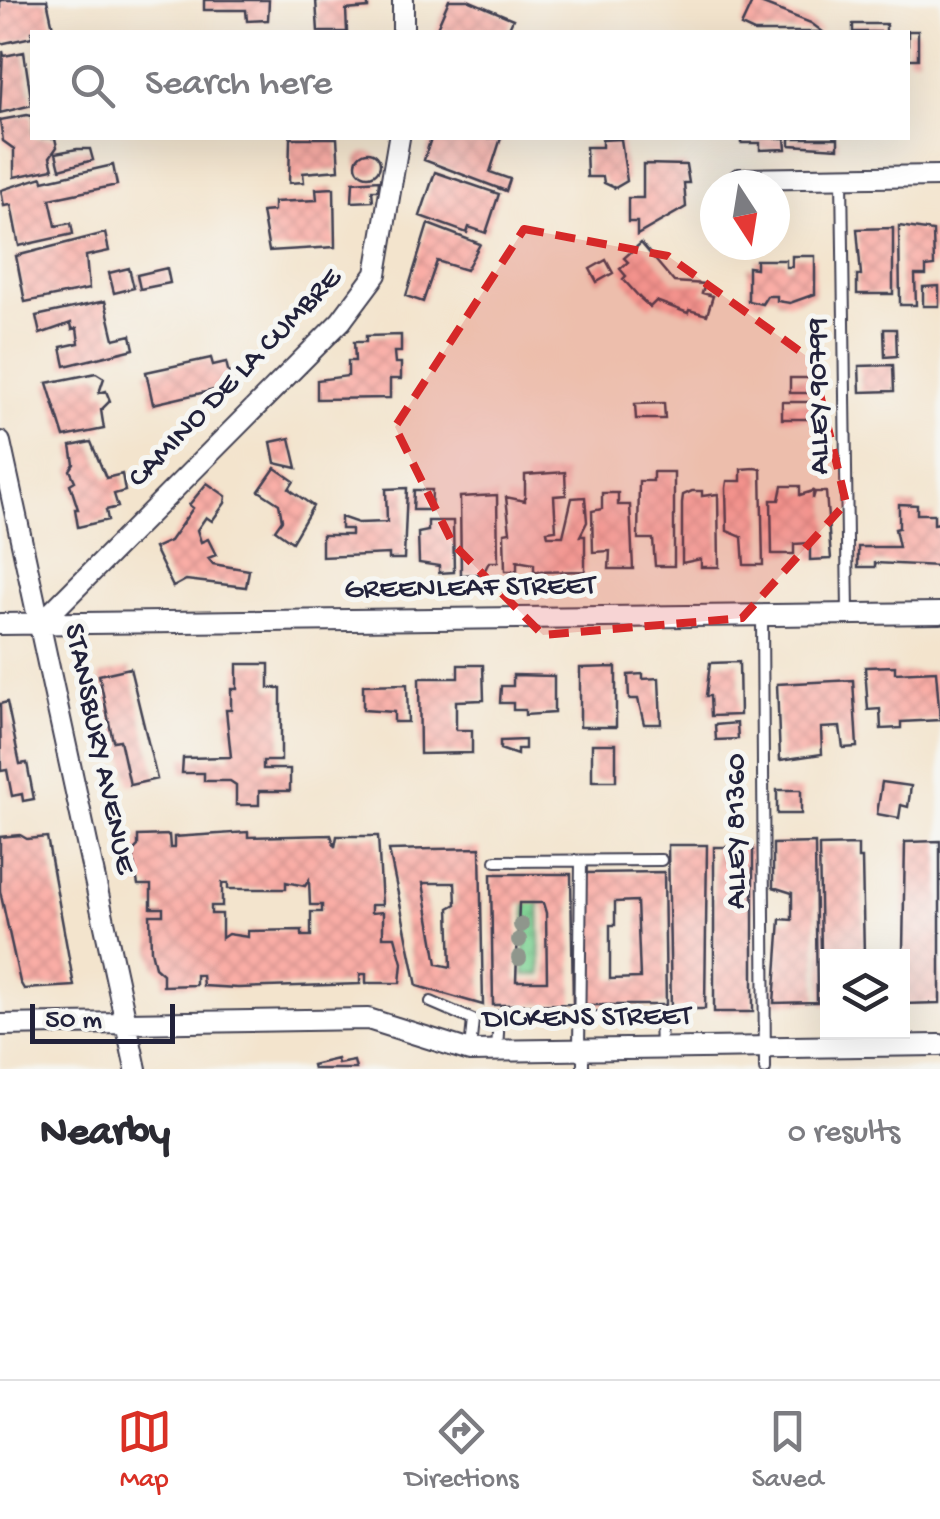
<!DOCTYPE html>
<html lang="en">
<head>
<meta charset="utf-8">
<style>
  body { margin:0; font-family:"Gochi Hand",sans-serif; background:#f2f2f3; color:#2b2b33 }
  .controls { position:absolute; right:30px; bottom:30px; display:grid; overflow:hidden; border-radius:0px; box-shadow:0 10px 40px #0002 }
  .controls button { width:90px; height:90px; display:grid; place-items:center; padding:0; border:0; border-bottom:2px solid #e1e1e2; background:#fff; color:#2b2b33; font:50px sans-serif }
  .compass { position:absolute; left:700px; top:170px; width:90px; height:90px; border-radius:50%; background:#fff; box-shadow:0 10px 40px #0002; rotate:168deg }
  .scale { position:absolute; left:30px; bottom:25px; width:145px; box-sizing:border-box; padding-left:10px; border:5px solid #22223b; border-top:0; font-size:28px; line-height:35px; white-space:nowrap; color:#22223b; -webkit-text-stroke:8px #f6f6f2; paint-order:stroke }
  .list { margin:0; padding:0; list-style:none }
  h2 { display:flex; justify-content:space-between; align-items:center; height:130px; margin:0; padding:0 40px; font-size:42px }
  h2 small { font-size:32px; font-weight:400; color:#7c7c81 }
  .icon { flex:none; width:55px; height:55px; fill:none; stroke:currentColor; stroke-width:2; stroke-linecap:round; stroke-linejoin:round }
  .map { position:relative; flex:none; width:940px; height:1069px; overflow:hidden }
  .search { position:absolute; background:#fff; box-shadow:0 10px 40px #0002; left:30px; right:30px; top:30px; height:110px; display:flex; align-items:center; gap:25px; box-sizing:border-box; padding:0 35px; border-radius:0px; color:#7c7c81; font-size:38px }
  .sheet { height:310px; background:#fff }
  nav { display:flex; justify-content:space-around; align-items:center; box-sizing:border-box; height:140px; border-top:2px solid #e1e1e2; background:#fff; font-size:28px; color:#7c7c81 }
  nav a { display:grid; justify-items:center; gap:5px }
  nav .on { color:#d93025 }
  .map>svg:first-child { display:block }
  .grass { fill:url(#grass-dots); stroke:#527a68; stroke-width:2.5 }
  .building { fill:url(#building-cross-hatch); fill-rule:evenodd }
  .lines { fill:none; stroke-linecap:round; stroke-linejoin:round }
  .lane-casing { stroke:#413f51; stroke-width:14 }
  .street-casing { stroke:#413f51; stroke-width:24 }
  .lane { stroke:#fff; stroke-width:10 }
  .street { stroke:#fff; stroke-width:20 }
  .tree { fill:#8f968c }
  .marked { fill:#d62828; fill-opacity:0.2; stroke:#d62828; stroke-width:8; stroke-dasharray:20 12; stroke-linejoin:round }
  .labels { text-anchor:middle; dominant-baseline:central; stroke-width:10; stroke-linejoin:round; paint-order:stroke }
  .street-label { font-size:30px; fill:#22223b; stroke:#f6f6f2 }
</style>
</head>
<body>
<div class="map">
<svg width="940" height="1069" viewBox="0 0 940 1069">
  <defs>
    <pattern id="grass-dots" width="8" height="8" patternUnits="userSpaceOnUse" patternTransform="scale(2.5)"><rect width="8" height="8" fill="#81d395"/><path d="M2 2h.1M6 6h.1" fill="none" stroke="#6fb581" stroke-width="1.8" stroke-linecap="round"/></pattern>
    <pattern id="building-cross-hatch" width="8" height="8" patternUnits="userSpaceOnUse" patternTransform="scale(2.5)"><rect width="8" height="8" fill="#faada6"/><path d="M0 0l8 8M0 8l8-8" fill="none" stroke="#d69590"/></pattern>
  </defs>
  <rect width="100%" height="100%" fill="#f6f6f2"/>
  <filter id="ink" filterUnits="userSpaceOnUse"><feTurbulence type="fractalNoise" baseFrequency=".01" numOctaves="2"/><feDisplacementMap in="SourceGraphic" scale="20" xChannelSelector="R" yChannelSelector="G"/><feConvolveMatrix kernelMatrix="1 2 1 2 8 2 1 2 1" color-interpolation-filters="sRGB"/></filter>
  <filter id="wash" filterUnits="userSpaceOnUse"><feTurbulence type="fractalNoise" baseFrequency=".0048" numOctaves="4" result="noise"/><feDisplacementMap in="SourceGraphic" scale="40" xChannelSelector="R" yChannelSelector="G"/><feGaussianBlur stdDeviation="2.25" result="paint"/><feColorMatrix in="noise" values="0 0 0 0 0 0 0 0 0 0 0 0 0 0 0 0 0 1.4 0 .05"/><feComposite in="paint" operator="in"/></filter>
  <g filter="url(#wash)">
    <rect width="100%" height="100%" fill="#f3e4cd"/>
    <path class="grass" d="M 526,902 L 539,902 L 541,975 L 524,975 Z"/>
    <g id="blocks">
      <path class="building" d="M 0,0 L 47,0 L 54,32 L 32,32 L 32,37 L 0,44 Z
        M 204,0 L 269,0 L 268,20 L 247,21 L 246,10 L 204,10 Z
        M 316,0 L 368,0 L 368,8 L 346,10 L 347,32 L 318,32 Z
        M 449,0 L 468,0 L 513,19 L 507,32 L 435,32 Z
        M 753,0 L 811,23 L 823,32 L 754,32 L 741,26 Z
        M 853,24 L 886,24 L 886,32 L 853,32 Z
        M 908,31 L 918,31 L 918,59 L 908,59 Z
        M 3,51 L 4,56 L 24,52 L 32,105 L 0,113 Z
        M 27,115 L 32,116 L 32,138 L 55,138 L 57,147 L 50,157 L 53,169 L 14,177 L 14,149 L 3,141 L 0,120 Z
        M 290,138 L 337,138 L 339,170 L 303,173 L 304,182 L 289,183 Z
        M 431,138 L 501,138 L 490,172 L 510,179 L 506,191 L 424,160 Z
        M 741,138 L 785,138 L 786,149 L 760,150 L 760,143 L 741,143 Z
        M 790,138 L 838,138 L 838,148 L 790,145 Z
        M 621,139 L 627,181 L 615,188 L 604,183 L 603,177 L 587,177 L 586,147 L 602,147 L 602,140 Z
        M 77,149 L 90,149 L 93,160 L 60,169 L 56,153 Z
        M356 164a12 12 0 1 1 24 0a12 12 0 1 1-24 0Z
        M 643,164 L 686,165 L 689,183 L 684,183 L 686,207 L 637,235 L 637,222 L 628,222 L 628,198 L 643,198 Z
        M 113,165 L 117,185 L 50,199 L 56,226 L 71,223 L 73,234 L 19,246 L 11,205 L 4,206 L 1,190 L 42,177 L 43,181 Z
        M 435,172 L 499,194 L 486,233 L 469,227 L 467,233 L 420,216 Z
        M 379,180 L 378,190 L 372,190 L 373,201 L 352,202 L 353,182 Z
        M 334,188 L 335,247 L 269,251 L 262,212 L 274,211 L 274,202 L 317,200 L 316,189 Z
        M 428,224 L 480,244 L 466,270 L 437,261 L 423,302 L 406,296 Z
        M 899,226 L 933,231 L 934,266 L 926,267 L 926,275 L 915,275 L 916,305 L 900,305 Z
        M 893,228 L 893,294 L 857,294 L 857,275 L 861,275 L 857,229 Z
        M 105,233 L 109,251 L 86,256 L 89,289 L 25,302 L 16,256 Z
        M 641,243 L 674,282 L 705,284 L 702,293 L 713,296 L 707,315 L 689,310 L 688,313 L 656,301 L 650,307 L 641,299 L 623,279 L 626,276 L 620,269 L 628,262 L 624,258 Z
        M 792,256 L 815,256 L 815,294 L 790,303 L 777,301 L 777,296 L 767,296 L 762,304 L 748,301 L 748,267 L 756,268 L 756,260 L 786,260 L 786,267 L 792,267 Z
        M 606,260 L 613,273 L 597,282 L 590,269 Z
        M 129,268 L 134,288 L 114,293 L 109,273 Z
        M 167,268 L 170,283 L 140,289 L 137,275 Z
        M 939,286 L 939,306 L 923,306 L 923,287 Z
        M 105,301 L 114,339 L 131,335 L 134,349 L 65,366 L 61,347 L 79,343 L 77,328 L 72,329 L 71,323 L 40,334 L 36,316 Z
        M 884,329 L 896,329 L 897,356 L 885,357 Z
        M 401,335 L 401,352 L 394,352 L 395,363 L 401,363 L 401,379 L 390,379 L 390,398 L 317,399 L 317,380 L 348,376 L 348,361 L 355,361 L 354,342 L 366,342 L 366,336 Z
        M 211,358 L 213,365 L 226,362 L 232,386 L 153,404 L 146,372 Z
        M 893,365 L 894,391 L 860,392 L 859,366 Z
        M 96,373 L 104,378 L 99,393 L 106,391 L 110,401 L 101,410 L 104,429 L 64,437 L 47,383 Z
        M 790,378 L 809,378 L 810,393 L 790,393 Z
        M 782,402 L 816,402 L 816,419 L 782,419 Z
        M 664,403 L 665,419 L 636,419 L 635,404 Z
        M 290,438 L 297,468 L 275,463 L 271,442 Z
        M 91,442 L 106,478 L 122,474 L 125,491 L 114,494 L 118,507 L 106,510 L 108,520 L 78,527 L 75,509 L 78,509 L 70,484 L 75,481 L 70,470 L 74,464 L 71,446 Z
        M 275,468 L 294,481 L 289,489 L 313,506 L 292,542 L 275,530 L 282,520 L 279,504 L 259,491 Z
        M 754,468 L 761,469 L 763,565 L 744,565 L 742,537 L 727,531 L 726,488 L 727,481 L 741,481 L 741,469 Z
        M 565,472 L 566,495 L 554,496 L 556,530 L 547,531 L 548,536 L 563,536 L 572,498 L 585,497 L 587,522 L 580,536 L 585,536 L 585,571 L 534,572 L 534,564 L 517,561 L 517,571 L 505,571 L 504,533 L 510,532 L 506,497 L 525,501 L 525,475 Z
        M 653,472 L 674,472 L 674,566 L 655,566 L 653,539 L 638,539 L 639,481 L 653,481 Z
        M 207,483 L 226,496 L 225,503 L 212,521 L 206,517 L 197,530 L 201,542 L 208,539 L 216,555 L 208,558 L 213,564 L 249,570 L 246,587 L 186,580 L 173,587 L 154,548 L 170,541 L 193,508 L 189,505 Z
        M 782,486 L 800,486 L 800,495 L 813,491 L 813,499 L 815,492 L 826,492 L 831,559 L 810,560 L 810,543 L 794,544 L 794,554 L 772,554 L 771,500 L 779,500 Z
        M 407,488 L 404,559 L 389,559 L 389,554 L 322,557 L 322,535 L 351,535 L 351,529 L 341,529 L 341,517 L 358,523 L 387,522 L 386,489 Z
        M 414,490 L 432,490 L 431,510 L 413,510 Z
        M 692,491 L 702,491 L 702,496 L 718,494 L 719,567 L 701,567 L 701,559 L 682,563 L 682,503 L 683,495 Z
        M 602,493 L 618,493 L 618,505 L 630,505 L 633,569 L 609,569 L 610,551 L 593,552 L 592,511 L 602,509 Z
        M 497,495 L 498,562 L 489,562 L 483,574 L 461,575 L 460,497 Z
        M 899,504 L 917,505 L 917,514 L 934,514 L 934,524 L 940,523 L 940,566 L 875,563 L 875,567 L 858,567 L 858,547 L 899,547 L 895,529 L 899,528 Z
        M 428,521 L 453,521 L 454,572 L 439,573 L 439,566 L 419,563 L 418,533 L 428,531 Z
        M 739,662 L 740,715 L 711,716 L 710,696 L 706,696 L 710,663 Z
        M 237,664 L 269,664 L 269,688 L 281,688 L 281,761 L 263,761 L 263,769 L 290,769 L 290,791 L 259,791 L 259,805 L 236,805 L 236,785 L 230,781 L 204,781 L 204,773 L 182,773 L 183,758 L 231,757 L 226,710 L 231,710 L 231,689 L 237,689 Z
        M 458,665 L 483,665 L 484,700 L 456,701 L 456,730 L 472,730 L 472,753 L 420,754 L 419,678 L 458,678 Z
        M 895,666 L 895,673 L 936,671 L 940,720 L 901,722 L 901,728 L 881,729 L 880,709 L 868,710 L 865,667 Z
        M 616,667 L 616,727 L 580,727 L 580,668 Z
        M 130,668 L 157,779 L 130,785 L 120,740 L 113,741 L 99,675 Z
        M 643,674 L 643,679 L 659,678 L 661,724 L 644,724 L 638,699 L 629,699 L 628,675 Z
        M 513,675 L 554,676 L 554,713 L 525,715 L 525,710 L 513,710 L 513,703 L 500,703 L 501,686 L 513,686 Z
        M 853,680 L 857,747 L 843,748 L 840,727 L 821,728 L 822,754 L 780,760 L 777,684 Z
        M 407,684 L 408,722 L 394,722 L 394,712 L 363,710 L 363,685 Z
        M 7,702 L 20,764 L 27,763 L 34,799 L 23,801 L 22,794 L 12,796 L 7,770 L 1,771 L 0,704 Z
        M 737,723 L 738,739 L 716,740 L 715,725 Z
        M 525,740 L 525,749 L 517,749 L 517,755 L 500,749 L 500,741 Z
        M 592,744 L 616,744 L 616,781 L 592,781 Z
        M 882,782 L 911,786 L 908,807 L 901,805 L 899,818 L 877,814 Z
        M 777,790 L 801,790 L 801,814 L 777,814 Z
        M 248,832 L 248,837 L 331,835 L 335,847 L 337,836 L 378,836 L 382,905 L 371,905 L 371,913 L 383,912 L 383,937 L 395,937 L 402,963 L 400,983 L 366,983 L 366,974 L 360,974 L 360,984 L 238,988 L 203,986 L 202,975 L 196,975 L 196,985 L 163,986 L 163,974 L 155,967 L 151,950 L 150,915 L 163,915 L 163,908 L 151,908 L 151,885 L 138,885 L 132,852 L 138,846 L 138,836 L 169,835 L 170,848 L 174,848 L 174,837 ZM 309,880 L 310,905 L 322,905 L 322,912 L 311,912 L 311,936 L 302,936 L 302,930 L 248,931 L 248,937 L 228,934 L 222,938 L 222,914 L 211,914 L 211,906 L 222,906 L 222,883 L 228,883 L 228,889 L 286,889 L 286,882 L 305,886 Z
        M 20,835 L 27,839 L 47,837 L 74,986 L 24,989 L 20,982 L 0,891 L 0,837 Z
        M 940,841 L 940,1003 L 902,1004 L 905,842 Z
        M 815,843 L 817,1002 L 774,1003 L 780,919 L 792,920 L 792,893 L 773,887 L 773,844 Z
        M 668,845 L 707,845 L 705,1009 L 671,1009 Z
        M 858,845 L 858,858 L 862,858 L 864,956 L 828,956 L 828,1005 L 822,1005 L 819,846 Z
        M 714,847 L 753,847 L 753,1012 L 714,1012 Z
        M 480,848 L 483,1005 L 417,986 L 389,850 ZM 423,883 L 455,883 L 456,904 L 449,908 L 451,967 L 437,964 Z
        M 664,872 L 666,1005 L 583,1005 L 586,873 ZM 637,901 L 640,978 L 610,979 L 610,925 L 615,925 L 615,902 Z
        M 491,874 L 571,874 L 573,1004 L 493,1005 ZM 519,903 L 543,903 L 546,913 L 547,981 L 516,981 Z
        M 337,1059 L 338,1064 L 354,1061 L 356,1069 L 313,1069 L 312,1065 Z"/>
    </g>
  </g>
  <g filter="url(#ink)">
    <use href="#blocks" fill-opacity="0" stroke="#413f51" stroke-width="2.5"/>
    <g class="lines">
      <g class="lane-casing">
        <path id="lane" d="M 842,177 L 848,613
          M 762,615 L 765,1069
          M 496,861 L 661,860
          M 431,1002 L 473,1020 L 470,1050
          M 497,1050 L 499,1016 L 660,1018 L 661,1049
          M 579,1050 L 581,861
          M 583,1050 L 583,1069"/>
      </g>
      <g class="street-casing">
        <path id="street" d="M 403,0 L 403,32
          M 739,179 L 940,176
          M 0,442 L 136,1069
          M 41,623 L 341,321 L 376,274 L 399,138
          M 0,624 L 940,613
          M 0,1025 L 368,1019 L 470,1051 L 940,1045"/>
      </g>
      <use href="#lane" class="lane"/>
      <use href="#street" class="street"/>
    </g>
    <g class="tree">
      <circle cx="521" cy="925" r="8"/>
      <circle cx="519" cy="940" r="8"/>
      <circle cx="519" cy="958" r="8"/>
    </g>
  </g>
  <path class="marked" d="M 524,229 L 668,256 L 812,360 L 846,503 L 742,618 L 543,635 L 453,544 L 395,427 Z"/>
  <g class="labels">
    <g class="street-label">
      <text transform="translate(236 379) rotate(-46)">CAMINO DE LA CUMBRE</text>
      <text transform="translate(820 396) rotate(-91)">ALLEY 90799</text>
      <text transform="translate(470 589) rotate(-1)">GREENLEAF STREET</text>
      <text transform="translate(98 749) rotate(78)">STANSBURY AVENUE</text>
      <text transform="translate(738 831) rotate(-90)">ALLEY 81360</text>
      <text transform="translate(587 1019) rotate(-1)">DICKENS STREET</text>
    </g>
  </g>
</svg>
<div class="controls">
<button><svg class="icon" aria-label="layers" viewBox="0 0 24 24"><path d="M12 4l9 5-9 5-9-5zM3 14l9 5 9-5"/></svg></button>
</div>
<svg class="compass" viewBox="-18 -18 36 36"><path d="M0-13l5 13h-10z" fill="#e53935"/><path d="M0 13l5-13h-10z" fill="#7c7c81"/></svg>
<div class="scale">50 m</div>
<div class="search"><svg class="icon" aria-label="search" viewBox="0 0 24 24"><circle cx="10" cy="10" r="6"/><path d="M15 15l6 6"/></svg>Search here</div>
</div>
<section class="sheet">
<h2>Nearby<small>0 results</small></h2>
<ul class="list">
</ul>
</section>
<nav>
<a class="on"><svg class="icon" aria-label="map" viewBox="0 0 24 24"><path d="M3 6l6-2 6 2 6-2v14l-6 2-6-2-6 2zM9 4v14M15 6v14"/></svg>Map</a>
<a><svg class="icon" aria-label="directions" viewBox="0 0 24 24"><path d="M12 3l9 9-9 9-9-9zM9 14v-3h6M13 9l2 2-2 2"/></svg>Directions</a>
<a><svg class="icon" aria-label="saved" viewBox="0 0 24 24"><path d="M7 4h10v16l-5-4-5 4z"/></svg>Saved</a>
</nav>
</body>
</html>
